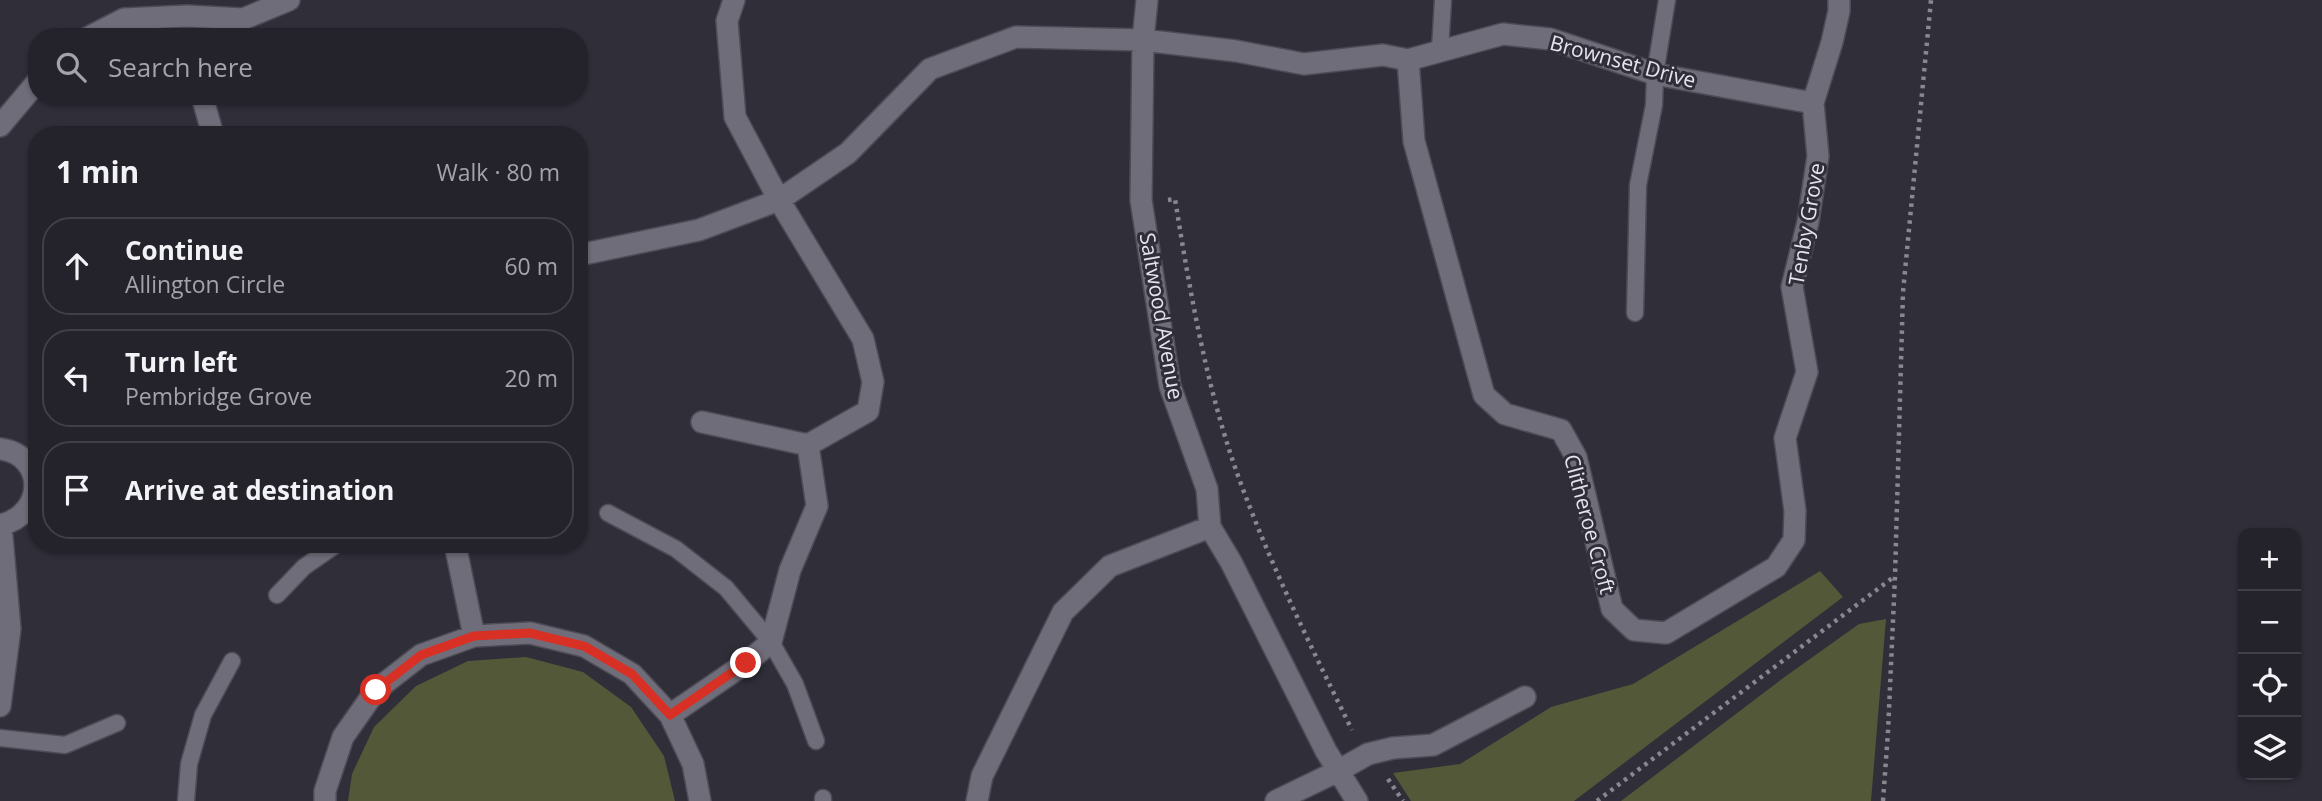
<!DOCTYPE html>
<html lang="en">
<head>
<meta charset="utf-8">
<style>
  body { margin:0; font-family:"Open Sans",sans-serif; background:#2c2a33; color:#f1f3f6 }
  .controls { position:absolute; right:21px; bottom:21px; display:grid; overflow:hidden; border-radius:14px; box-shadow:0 2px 5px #0004 }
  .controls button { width:63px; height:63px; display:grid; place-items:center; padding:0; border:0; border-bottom:2px solid #413f47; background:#24222b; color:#f1f3f6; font:35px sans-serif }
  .stop { position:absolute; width:21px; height:21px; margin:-16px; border:5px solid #d93025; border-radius:50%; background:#fff }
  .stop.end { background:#d93025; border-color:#fff; box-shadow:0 2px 7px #0008 }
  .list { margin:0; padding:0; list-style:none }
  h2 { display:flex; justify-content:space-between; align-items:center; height:91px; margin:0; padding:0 28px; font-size:30px }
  h2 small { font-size:23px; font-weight:400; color:#a3a4a9 }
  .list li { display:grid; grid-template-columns:46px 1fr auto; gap:21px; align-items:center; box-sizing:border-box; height:98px; margin:0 14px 14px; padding:0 14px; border:2px solid #413f47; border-radius:28px }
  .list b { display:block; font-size:26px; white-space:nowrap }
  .list p { margin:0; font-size:23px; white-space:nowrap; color:#a3a4a9 }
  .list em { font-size:23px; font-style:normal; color:#a3a4a9 }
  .icon { flex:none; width:38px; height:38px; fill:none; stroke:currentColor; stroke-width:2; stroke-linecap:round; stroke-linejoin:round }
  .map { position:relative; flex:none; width:2322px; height:801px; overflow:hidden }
  .search { position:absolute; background:#24222b; box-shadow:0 2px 5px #0004; left:28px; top:28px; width:560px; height:77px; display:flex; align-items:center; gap:18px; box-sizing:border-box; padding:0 24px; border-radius:28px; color:#a3a4a9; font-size:26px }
  .panel { position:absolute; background:#24222b; box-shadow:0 2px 5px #0004; left:28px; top:126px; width:560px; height:427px; border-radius:28px }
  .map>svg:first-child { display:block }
  .green { fill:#535838 }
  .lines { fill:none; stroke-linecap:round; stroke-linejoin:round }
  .lane-casing { stroke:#4d4b55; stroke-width:19 }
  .street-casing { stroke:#4d4b55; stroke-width:24 }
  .path { stroke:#898790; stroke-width:4.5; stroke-dasharray:3.5 5; stroke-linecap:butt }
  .lane { stroke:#706d7a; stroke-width:16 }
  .street { stroke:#706d7a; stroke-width:21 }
  .route { stroke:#d93025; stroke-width:9 }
  .labels { text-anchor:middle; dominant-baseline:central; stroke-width:6; stroke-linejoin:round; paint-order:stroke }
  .street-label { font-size:21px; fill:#e5e3eb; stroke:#302e39 }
</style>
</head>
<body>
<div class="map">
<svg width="2322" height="801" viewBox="0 0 2322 801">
  <rect width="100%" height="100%" fill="#302e39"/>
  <path class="green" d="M 1820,571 L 1843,597 L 1574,801 L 1411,801 L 1393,773 L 1460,764 L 1551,707 L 1633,684 Z
    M 1886,619 L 1871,801 L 1621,801 L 1786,676 L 1859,624 Z
    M 526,657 L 583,672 L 631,707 L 664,756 L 675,801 L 348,801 L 352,774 L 374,727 L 416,686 L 468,661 Z"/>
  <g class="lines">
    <g class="lane-casing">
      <path id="lane" d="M 1440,50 L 1443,0
        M 1635,313 L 1638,185 L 1654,105 L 1655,74 L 1667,0
        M 608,513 L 676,549 L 726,588 L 771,642 L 795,684 L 816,741
        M 277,595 L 304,567 L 337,544
        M 0,738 L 65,745 L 117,723
        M 823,798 L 823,801
        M 186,801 L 189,764 L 203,715 L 232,661"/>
    </g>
    <g class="street-casing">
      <path id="street" d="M 1147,0 L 1143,40 L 1141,200 L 1170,386 L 1207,489 L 1210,527 L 1231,562 L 1326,751 L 1357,801
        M 89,37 L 124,19 L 187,16 L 243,19 L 289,0
        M 1408,60 L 1414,141 L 1484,395 L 1505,414 L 1561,430 L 1576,457 L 1612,609 L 1634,630 L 1666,633 L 1776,567 L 1794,540 L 1795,511 L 1785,438 L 1807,372 L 1792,287 L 1808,222 L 1818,156 L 1813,103 L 1832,42 L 1839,11 L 1839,0
        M 202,96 L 213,135
        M 0,126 L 37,82
        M 579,255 L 699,230 L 779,200 L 848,153 L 930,69 L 1016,37 L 1143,40 L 1236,51 L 1304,64 L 1383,55 L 1408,60 L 1503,34 L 1550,39 L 1655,74 L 1813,103
        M 702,422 L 808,445 L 868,411 L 873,382 L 863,339 L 779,200 L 735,117 L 727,21 L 734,0
        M 0,449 C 47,455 46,515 0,525
        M 455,544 L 474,636
        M 0,706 L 10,629 L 1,525
        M 670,715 L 746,663 L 771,642 L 790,570 L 817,506 L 808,445
        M 325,801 L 325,791 L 343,737 L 376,690 L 421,655 L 474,636 L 530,633 L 584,646 L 632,674 L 670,715 L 693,764 L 700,801
        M 977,801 L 982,776 L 1063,612 L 1110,566 L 1210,527
        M 1276,801 L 1338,771 L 1368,754 L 1393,748 L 1433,745 L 1525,697"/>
    </g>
    <path class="path" d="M 1168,200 L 1175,199 C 1190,292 1206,385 1237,473 C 1269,562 1310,645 1352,730
      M 1388,779 L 1403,801
      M 1597,801 L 1895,576
      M 1883,801 L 1888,732 L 1895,576 L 1903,292 L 1931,0"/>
    <use href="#lane" class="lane"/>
    <use href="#street" class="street"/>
  </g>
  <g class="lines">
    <path class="route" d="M 376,690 L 421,655 L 474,636 L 530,633 L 584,646 L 632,674 L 670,715 L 746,663"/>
  </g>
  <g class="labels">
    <g class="street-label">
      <text transform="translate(1623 61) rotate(15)">Brownset Drive</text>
      <text transform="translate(1806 224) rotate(-80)">Tenby Grove</text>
      <text transform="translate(1162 316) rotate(80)">Saltwood Avenue</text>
      <text transform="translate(1590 524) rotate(75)">Clitheroe Croft</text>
    </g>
  </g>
</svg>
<div class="controls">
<button>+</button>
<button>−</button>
<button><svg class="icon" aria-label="locate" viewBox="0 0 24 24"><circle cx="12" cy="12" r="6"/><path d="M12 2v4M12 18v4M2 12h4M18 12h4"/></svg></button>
<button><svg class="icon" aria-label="layers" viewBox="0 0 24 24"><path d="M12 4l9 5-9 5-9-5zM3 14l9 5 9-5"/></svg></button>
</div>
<div class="stop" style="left:376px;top:690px"></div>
<div class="stop end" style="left:746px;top:663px"></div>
<div class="search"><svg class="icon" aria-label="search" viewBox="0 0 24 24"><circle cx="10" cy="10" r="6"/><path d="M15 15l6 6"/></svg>Search here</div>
<section class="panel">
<h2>1 min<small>Walk · 80 m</small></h2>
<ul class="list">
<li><svg class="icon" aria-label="ahead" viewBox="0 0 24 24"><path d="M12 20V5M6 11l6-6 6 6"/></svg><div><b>Continue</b><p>Allington Circle</p></div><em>60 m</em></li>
<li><svg class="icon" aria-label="left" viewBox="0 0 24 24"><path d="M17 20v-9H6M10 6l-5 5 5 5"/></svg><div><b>Turn left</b><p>Pembridge Grove</p></div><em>20 m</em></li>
<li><svg class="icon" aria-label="arrive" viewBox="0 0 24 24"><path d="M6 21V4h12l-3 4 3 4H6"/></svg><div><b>Arrive at destination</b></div></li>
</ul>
</section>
</div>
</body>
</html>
